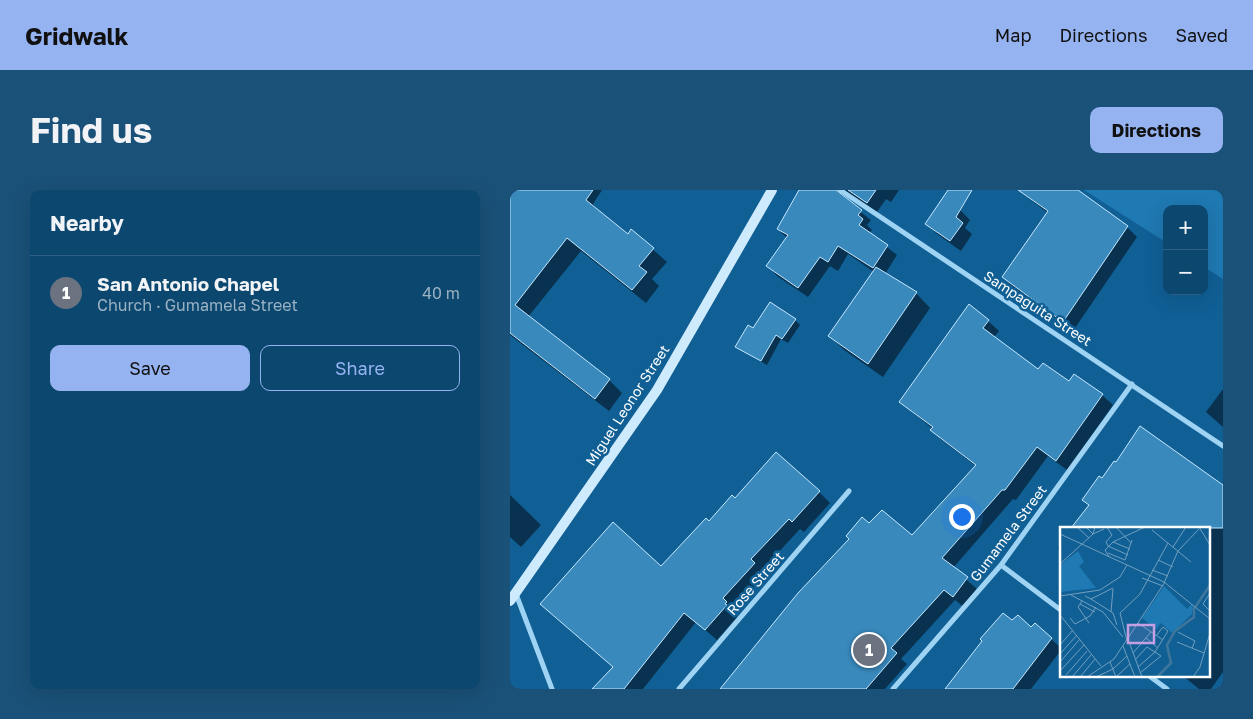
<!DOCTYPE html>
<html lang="en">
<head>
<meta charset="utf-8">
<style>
  body { margin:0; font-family:"Golos Text",sans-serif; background:#1a5178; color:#f1f3f6 }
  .controls { position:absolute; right:15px; top:15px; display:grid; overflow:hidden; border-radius:10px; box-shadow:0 5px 20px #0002 }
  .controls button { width:45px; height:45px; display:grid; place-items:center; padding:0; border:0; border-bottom:1px solid #2c5f83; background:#0c4770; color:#f1f3f6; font:25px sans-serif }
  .you { position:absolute; left:451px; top:326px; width:18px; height:18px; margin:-12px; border:4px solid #fff; border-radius:50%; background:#1a73e8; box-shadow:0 0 0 8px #1a73e833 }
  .badge { display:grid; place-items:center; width:32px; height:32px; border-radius:50%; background:#95b2f1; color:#fff; font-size:16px; font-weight:700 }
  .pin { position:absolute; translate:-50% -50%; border:2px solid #fff; box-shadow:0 1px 5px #0006 }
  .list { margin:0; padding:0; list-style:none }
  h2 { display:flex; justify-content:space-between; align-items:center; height:65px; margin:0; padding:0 20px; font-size:21px }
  h2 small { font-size:16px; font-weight:400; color:#9ab2c3 }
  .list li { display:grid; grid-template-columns:32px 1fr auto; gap:15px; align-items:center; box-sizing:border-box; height:75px; padding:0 20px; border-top:1px solid #2c5f83 }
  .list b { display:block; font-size:19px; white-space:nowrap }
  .list p { margin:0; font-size:16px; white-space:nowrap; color:#9ab2c3 }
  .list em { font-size:16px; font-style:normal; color:#9ab2c3 }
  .actions { display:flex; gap:10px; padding:15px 20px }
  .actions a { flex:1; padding:11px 0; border:1px solid #95b2f1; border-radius:10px; text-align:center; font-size:18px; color:#95b2f1 }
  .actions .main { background:#95b2f1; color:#111 }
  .map { position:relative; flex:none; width:713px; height:499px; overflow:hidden; border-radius:10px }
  header { display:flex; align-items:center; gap:30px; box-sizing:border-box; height:70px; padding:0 25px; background:#95b2f1; color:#111 }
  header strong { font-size:24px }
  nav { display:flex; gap:28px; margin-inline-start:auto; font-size:18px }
  .intro { display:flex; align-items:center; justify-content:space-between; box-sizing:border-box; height:120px; padding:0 30px }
  h1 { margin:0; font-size:35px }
  .button { padding:12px 22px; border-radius:10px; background:#95b2f1; color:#111; font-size:18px; font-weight:700 }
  main { display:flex; gap:30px; padding:0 30px }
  aside { flex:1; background:#0c4770; border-radius:10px; box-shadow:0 5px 20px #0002 }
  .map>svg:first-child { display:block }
  .green { fill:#1f79b2 }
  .shadow { fill:#0007 }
  .building { fill:#3989bd; stroke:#c6e8fe }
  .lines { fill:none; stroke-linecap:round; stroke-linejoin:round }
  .street { stroke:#9fd3f3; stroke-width:5 }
  .secondary { stroke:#ceeafd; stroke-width:10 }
  .labels { text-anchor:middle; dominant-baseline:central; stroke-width:5; stroke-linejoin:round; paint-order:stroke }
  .street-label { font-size:14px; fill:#fff; stroke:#105f95 }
  .inset-river { fill:none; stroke:#3e769c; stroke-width:2.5 }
  .inset-road { fill:none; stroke:#709fbf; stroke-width:1 }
  .view { fill:#c4a0e2; fill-opacity:0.15; stroke:#c4a0e2; stroke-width:2.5 }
  .inset-edge { fill:none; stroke:#fff; stroke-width:2.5 }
</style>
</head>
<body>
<header>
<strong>Gridwalk</strong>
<nav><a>Map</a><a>Directions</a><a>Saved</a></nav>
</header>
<div class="intro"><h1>Find us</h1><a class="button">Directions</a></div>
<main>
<aside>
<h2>Nearby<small></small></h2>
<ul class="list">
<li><span class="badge" style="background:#6b7280">1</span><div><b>San Antonio Chapel</b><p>Church · Gumamela Street</p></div><em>40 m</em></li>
</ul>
<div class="actions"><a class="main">Save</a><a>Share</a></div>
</aside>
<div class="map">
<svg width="713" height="499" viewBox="0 0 713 499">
  <rect width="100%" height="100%" fill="#105f95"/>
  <path class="green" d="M 574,0 L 713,0 L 713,89 L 694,77 L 694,19 L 657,19 L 657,53 Z"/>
  <path class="shadow" d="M 0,0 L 92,0 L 83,14 L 89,23 L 118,46 L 122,41 L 157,72 L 142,89 L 149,96 L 136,113 L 71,61 L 18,127 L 99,190 L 112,203 L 99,221 L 0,145 Z
    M 291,0 L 389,0 L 381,12 L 376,9 L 367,22 L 343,6 L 336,7 L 336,11 L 361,30 L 357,35 L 362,40 L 359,43 L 387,65 L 375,84 L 406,103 L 420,118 L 373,187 L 334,160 L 320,146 L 364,82 L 338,64 L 328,81 L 320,76 L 298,107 L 267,86 L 258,76 L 277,48 L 268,39 Z
    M 508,0 L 566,0 L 617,37 L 627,47 L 563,141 L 503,97 L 493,87 L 538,23 Z
    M 450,20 L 460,30 L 455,38 L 462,44 L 451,61 L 427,44 L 417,34 Z
    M 285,130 L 290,135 L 278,153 L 271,149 L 257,175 L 227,157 L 243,140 Z
    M 478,131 L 489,141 L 484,147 L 529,181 L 592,205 L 603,215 L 557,280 L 538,266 L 506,310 L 503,309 L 443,378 L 467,399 L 454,417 L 445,410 L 391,469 L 397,474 L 375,499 L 211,499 L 289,404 L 359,335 L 402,347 L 466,276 L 432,250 L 422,240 L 423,239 L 390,212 Z
    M 713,199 L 713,237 L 696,222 Z
    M 593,290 L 713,297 L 713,482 L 701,499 L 689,499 L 672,485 L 699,485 L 699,338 L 579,315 L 574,310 Z
    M 309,302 L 320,313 L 294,342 L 290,339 L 251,381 L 255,384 L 223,420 L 227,427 L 207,450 L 186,432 L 133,499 L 84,499 L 104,478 L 31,414 L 151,378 L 225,310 Z
    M 0,305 L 31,335 L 11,357 L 0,347 Z
    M 552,353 L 552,362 L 548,358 Z
    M 502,432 L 541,449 L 552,459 L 521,499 L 436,499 L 474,451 Z"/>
  <path class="building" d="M 0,0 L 83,0 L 76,10 L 118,44 L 121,39 L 144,58 L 129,76 L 137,82 L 122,100 L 57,48 L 5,115 L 100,189 L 85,209 L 0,143 Z
    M 289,0 L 326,0 L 352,20 L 348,25 L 353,29 L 349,35 L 378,55 L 363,78 L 328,56 L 318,72 L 310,67 L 288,98 L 256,76 L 278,45 L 267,39 Z
    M 338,0 L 366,0 L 357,13 Z
    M 438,0 L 462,0 L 446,27 L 453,33 L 440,51 L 415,34 Z
    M 508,0 L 568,0 L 618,36 L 553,132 L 492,87 L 538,21 Z
    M 366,77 L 407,102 L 358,174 L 318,146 Z
    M 260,112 L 286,129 L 272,149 L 266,145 L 251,171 L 225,157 L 238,135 L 243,138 Z
    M 459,114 L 479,130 L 473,138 L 528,179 L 533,173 L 559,191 L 564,184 L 593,204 L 546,271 L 527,257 L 495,300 L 492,300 L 432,368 L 458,387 L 443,407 L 434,400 L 381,458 L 387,463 L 356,499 L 210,499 L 288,403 L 339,349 L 336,346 L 352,327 L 359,333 L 372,320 L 402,345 L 466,275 L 420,240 L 423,237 L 389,212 Z
    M 630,236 L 713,295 L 713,338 L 561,338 L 579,315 L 572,310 L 589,286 L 592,288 L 604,271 L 606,272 Z
    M 266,262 L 310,301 L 282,332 L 279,329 L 241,369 L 245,373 L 213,408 L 217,412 L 215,414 L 217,415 L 195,440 L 174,423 L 114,499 L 82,499 L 103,477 L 30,414 L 103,332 L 151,376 L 196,328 L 199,331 L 222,305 L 225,308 Z
    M 493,423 L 502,430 L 508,425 L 521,437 L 525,433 L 542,448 L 503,499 L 435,499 L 472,451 L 470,449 Z"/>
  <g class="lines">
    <path class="street" d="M 330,0 L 713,256
      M 491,375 L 552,421
      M 6,404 L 42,499
      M 638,485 L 657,499
      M 169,499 L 339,301
      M 383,499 L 491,375 L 622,194"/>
    <path class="secondary" d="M 0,411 L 147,200 L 262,0"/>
  </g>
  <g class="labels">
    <g class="street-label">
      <text transform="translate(528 118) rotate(33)">Sampaguita Street</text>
      <text transform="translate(117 215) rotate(-57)">Miguel Leonor Street</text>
      <text transform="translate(498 343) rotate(-53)">Gumamela Street</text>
      <text transform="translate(245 393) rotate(-49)">Rose Street</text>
    </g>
  </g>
  <g transform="translate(550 337)">
    <rect width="150" height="150" fill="#105f95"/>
    <path d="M 18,24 L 24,35 L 19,39 L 36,61 L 0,65 L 0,38 ZM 104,59 L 127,82 L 132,77 L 133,80 L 132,87 L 112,106 L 101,96 L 96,102 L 82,91 Z" fill="#1f79b2"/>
    <path class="inset-river" d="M 97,150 L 111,136 L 107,118 L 115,104 L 134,90 L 134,82 L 150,58"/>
    <path class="inset-road" d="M 17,0 L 29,11M 26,0 L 33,7 L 44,2M 47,0 L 52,8 L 46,15 L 48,19 L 68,28M 56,0 L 71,16M 139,0 L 150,18M 92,3 L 131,35M 0,7 L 104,55 L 150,92M 53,15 L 70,22M 113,20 L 126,0M 48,26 L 65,33 L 72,13M 49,30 L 45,23 L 53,15 L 85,0M 98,33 L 113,40M 0,37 L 33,7 L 35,0M 92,43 L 108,49M 82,51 L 103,59M 104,56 L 118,24 L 139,2M 150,66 L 143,77 L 150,84M 11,68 L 43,85 L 63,110M 0,69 L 40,63 L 60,50 L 67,38M 25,69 L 31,72 L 53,61M 31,72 L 53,86 L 57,98M 22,74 L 18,80 L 29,96M 20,77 L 35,85M 51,85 L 53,62M 0,88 L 41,139M 10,91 L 15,97 L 30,89 L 36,80M 78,96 L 103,113M 118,105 L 135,114 L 132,121M 86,111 L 98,121M 68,112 L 82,150M 67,114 L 60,86 L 80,67 L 108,16M 117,115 L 144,126M 0,118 L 13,103M 63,119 L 75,150M 73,126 L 91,105M 0,127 L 17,108M 75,133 L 87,120 L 101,129 L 80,146M 0,135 L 20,112M 50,135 L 56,150 L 70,137M 78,140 L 95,125 L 108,104 L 103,100 L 96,109M 0,144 L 24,118M 6,148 L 27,124M 12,150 L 31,128M 20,150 L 35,132M 27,150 L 54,132 L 105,55M 36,150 L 53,142 L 67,129M 133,150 L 140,140 L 150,106"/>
    <path class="view" d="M 68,98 L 94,98 L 94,116 L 68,116 Z"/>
    <rect width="150" height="150" class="inset-edge"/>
  </g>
</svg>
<div class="controls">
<button>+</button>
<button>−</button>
</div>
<div class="you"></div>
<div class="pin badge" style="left:359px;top:460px;background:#6b7280">1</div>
</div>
</main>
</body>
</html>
